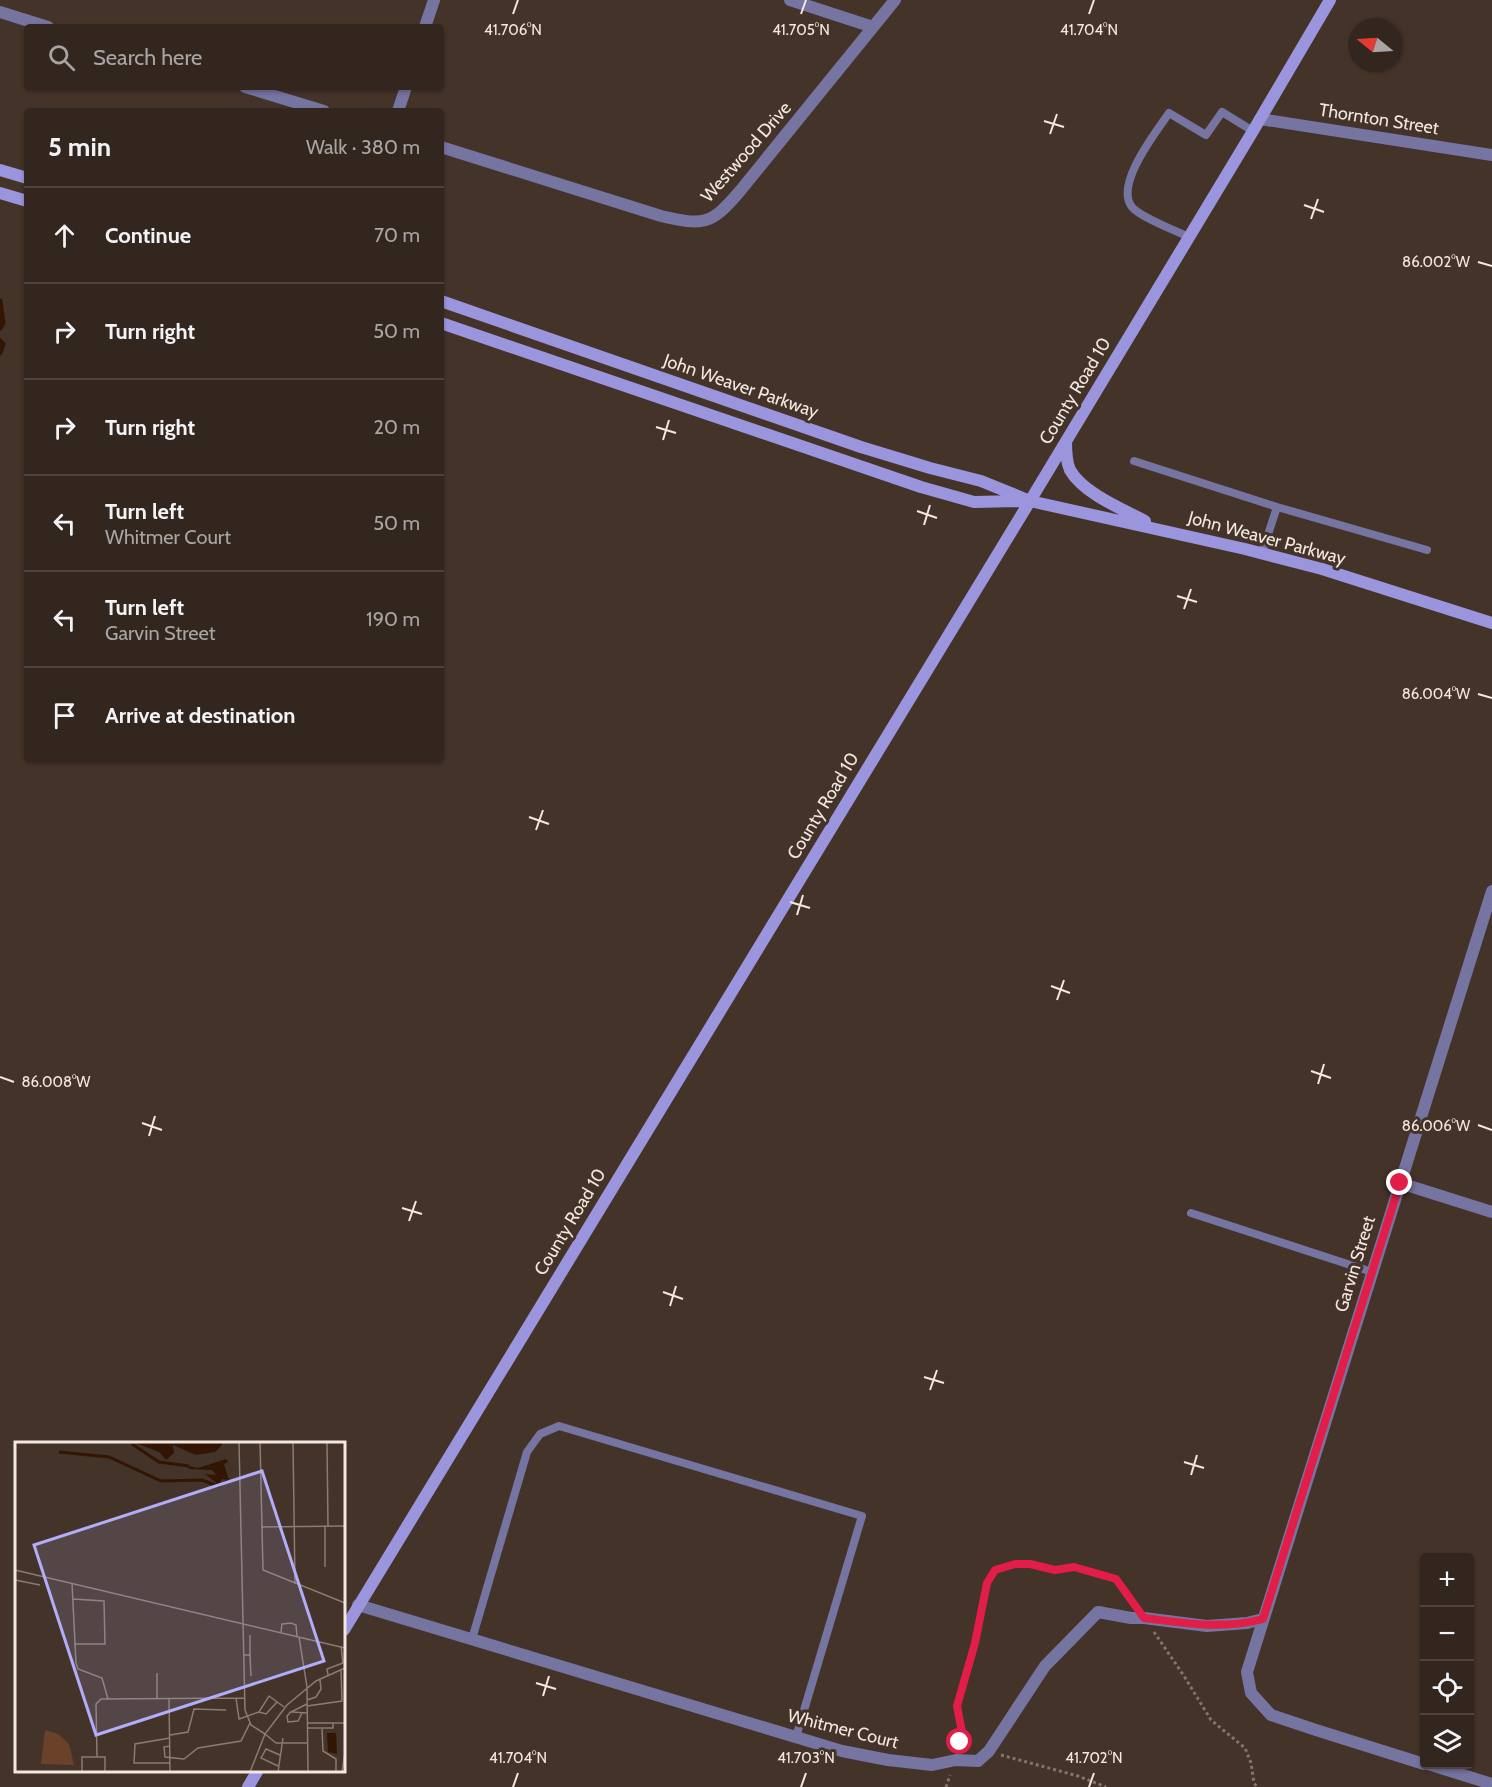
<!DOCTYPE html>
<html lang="en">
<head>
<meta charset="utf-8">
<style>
  body { margin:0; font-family:Cabin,sans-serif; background:#3e322c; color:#f1f3f6 }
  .controls { position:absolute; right:18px; bottom:18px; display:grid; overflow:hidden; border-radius:6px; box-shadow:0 2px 4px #0004 }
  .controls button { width:54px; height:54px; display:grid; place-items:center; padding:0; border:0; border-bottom:2px solid #4e433d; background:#33261f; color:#f1f3f6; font:30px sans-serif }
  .compass { position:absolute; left:1348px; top:18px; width:54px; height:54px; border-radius:50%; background:#33261f; box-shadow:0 2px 4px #0004; rotate:288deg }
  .stop { position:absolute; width:18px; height:18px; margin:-14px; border:4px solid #e11d48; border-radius:50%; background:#fff }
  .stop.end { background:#e11d48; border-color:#fff; box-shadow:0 2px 6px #0008 }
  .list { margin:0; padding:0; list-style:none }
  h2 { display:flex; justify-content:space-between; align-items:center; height:78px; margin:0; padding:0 24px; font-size:26px }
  h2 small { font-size:20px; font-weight:400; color:#a9a5a4 }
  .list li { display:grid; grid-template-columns:39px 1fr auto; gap:18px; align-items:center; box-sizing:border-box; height:96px; padding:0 24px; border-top:2px solid #4e433d }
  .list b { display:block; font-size:22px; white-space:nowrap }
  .list p { margin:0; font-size:20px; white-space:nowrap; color:#a9a5a4 }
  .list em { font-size:20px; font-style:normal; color:#a9a5a4 }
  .icon { flex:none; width:33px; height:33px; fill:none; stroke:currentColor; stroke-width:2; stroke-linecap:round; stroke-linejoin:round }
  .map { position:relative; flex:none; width:1492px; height:1787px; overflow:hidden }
  .search { position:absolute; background:#33261f; box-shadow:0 2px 4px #0004; left:24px; top:24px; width:420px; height:66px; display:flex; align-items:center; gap:15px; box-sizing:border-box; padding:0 21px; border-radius:6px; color:#a9a5a4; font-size:22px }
  .panel { position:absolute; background:#33261f; box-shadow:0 2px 4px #0004; left:24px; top:108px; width:420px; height:654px; border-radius:6px }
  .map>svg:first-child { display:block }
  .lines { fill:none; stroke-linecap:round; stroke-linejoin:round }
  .stream { stroke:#331503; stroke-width:5 }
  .path { stroke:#83746c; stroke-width:3; stroke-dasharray:3 3; stroke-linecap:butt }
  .lane { stroke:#7674a1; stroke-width:8 }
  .street { stroke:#7674a1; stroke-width:12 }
  .secondary { stroke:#9a95dd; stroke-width:12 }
  .route { stroke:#e11d48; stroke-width:8 }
  .ticks { fill:none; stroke:#f3e7e1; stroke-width:2 }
  .labels { text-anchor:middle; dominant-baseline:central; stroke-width:6; stroke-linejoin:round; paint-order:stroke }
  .street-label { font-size:18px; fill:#f3e7e1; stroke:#443329 }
  .inset-river { fill:none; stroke:#331503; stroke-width:3 }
  .inset-road { fill:none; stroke:#8a7b73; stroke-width:1.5 }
  .view { fill:#b2adf9; fill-opacity:0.15; stroke:#b2adf9; stroke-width:3 }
  .inset-edge { fill:none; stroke:#f3e7e1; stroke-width:3 }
  .ticks-label { font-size:15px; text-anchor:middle; fill:#f3e7e1; stroke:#443329; stroke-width:6; stroke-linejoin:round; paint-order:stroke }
</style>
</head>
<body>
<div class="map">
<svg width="1492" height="1787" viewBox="0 0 1492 1787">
  <rect width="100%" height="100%" fill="#443329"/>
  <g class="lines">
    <path class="stream" d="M 0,301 L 3,323 L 0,328
      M 0,341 L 3,344 L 0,353"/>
    <path class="path" d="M 1154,1632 L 1184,1676 L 1211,1720 L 1245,1748 L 1251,1763 L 1254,1783 L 1257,1787
      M 959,1746 L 962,1732 L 957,1705 L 975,1643 L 987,1583 L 995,1570 L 1015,1564 L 1030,1564 L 1055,1570 L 1074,1567 L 1116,1579 L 1134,1605
      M 1001,1755 L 1078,1776 L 1106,1787
      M 946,1787 L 950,1775"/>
    <path class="lane" d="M 1189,237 C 1176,231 1140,217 1132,207 C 1114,185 1156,132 1169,113 L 1206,135 L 1222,112 L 1253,131
      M 1134,461 L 1277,507 L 1262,553
      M 1277,507 L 1427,550
      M 1191,1213 L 1372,1272
      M 472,1639 L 527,1452 L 540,1434 L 559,1426 L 862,1516 L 796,1737"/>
    <path class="street" d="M 790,0 L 873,27
      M 0,12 L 48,27
      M 425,27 L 434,0
      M 245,87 L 324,111
      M 398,111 L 406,87
      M 1260,119 L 1492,155
      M 441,147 L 661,216 C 704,226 711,225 740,191 L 895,0
      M 1400,1183 L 1492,1212
      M 358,1605 L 842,1751 L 888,1760 L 932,1765 L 956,1760 L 978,1761 L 989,1751 L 1045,1666 L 1098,1612 L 1131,1618 L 1144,1618 L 1207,1626 L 1247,1623 L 1263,1619
      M 1424,1764 L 1316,1730 L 1271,1715 L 1251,1693 L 1247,1672 L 1492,891
      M 1428,1764 L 1492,1784"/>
    <path class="secondary" d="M 0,170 L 27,178
      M 0,193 L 27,201
      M 441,301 L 861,447 L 930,468 L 981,481 L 1030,501 L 1245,549 L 1322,569 L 1492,623
      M 441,323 L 921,487 L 974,502 L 1023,501
      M 1066,441 C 1066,451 1066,461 1070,470 C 1083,493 1122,509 1145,521
      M 344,1630 L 1030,501 L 1253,131 L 1330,0
      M 248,1787 L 258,1770"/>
  </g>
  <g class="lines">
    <path class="route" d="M 960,1742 L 962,1732 L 957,1706 L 975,1643 L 987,1583 L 995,1570 L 1015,1564 L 1030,1564 L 1055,1570 L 1074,1567 L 1116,1579 L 1144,1618 C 1185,1623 1222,1630 1263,1619 L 1400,1183"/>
  </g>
  <path class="ticks" d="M 513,14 L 518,0M 801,14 L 806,0M 1089,14 L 1094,0M 1044,121 L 1064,127M 1050,134 L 1057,114M 1304,205 L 1324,212M 1311,219 L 1318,199M 1478,262 L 1492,266M 656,427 L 676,433M 663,440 L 669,420M 917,511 L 937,518M 924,525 L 930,505M 1177,596 L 1197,602M 1184,609 L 1191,589M 1478,694 L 1492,698M 529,817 L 549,824M 536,830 L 543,810M 790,902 L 810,908M 797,915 L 803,895M 1051,986 L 1070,993M 1057,1000 L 1064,980M 1311,1071 L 1331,1078M 0,1077 L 14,1082M 1318,1084 L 1324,1064M 142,1123 L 162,1130M 1478,1125 L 1492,1130M 149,1136 L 155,1116M 402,1208 L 422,1214M 409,1221 L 416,1201M 663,1292 L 683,1299M 670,1306 L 676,1286M 924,1377 L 944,1383M 930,1390 L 937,1370M 1184,1462 L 1204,1468M 1191,1475 L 1197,1455M 536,1683 L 556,1689M 543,1696 L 549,1676M 513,1787 L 518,1773M 801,1787 L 806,1773M 1089,1787 L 1094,1773"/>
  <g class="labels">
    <g class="street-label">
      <text transform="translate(1379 119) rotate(9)">Thornton Street</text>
      <text transform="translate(746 152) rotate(-49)">Westwood Drive</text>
      <text transform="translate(741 386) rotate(19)">John Weaver Parkway</text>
      <text transform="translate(1075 391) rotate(-59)">County Road 10</text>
      <text transform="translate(1267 538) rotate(15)">John Weaver Parkway</text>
      <text transform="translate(823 806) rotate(-59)">County Road 10</text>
      <text transform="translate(570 1222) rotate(-59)">County Road 10</text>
      <text transform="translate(1355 1264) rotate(-73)">Garvin Street</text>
      <text transform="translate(843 1729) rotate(14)">Whitmer Court</text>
    </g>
  </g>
  <g transform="translate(15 1442)">
    <rect width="330" height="330" fill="#443329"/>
    <path d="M 30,288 L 43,292 L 54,302 L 59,323 L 26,322 Z" fill="#6a422a"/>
    <path d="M 118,0 L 206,0 L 207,3 L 200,10 L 181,13 L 158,3 L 159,11 L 151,18 L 144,10 ZM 211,17 L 213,20 L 209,22 L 214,38 L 207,37 L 204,43 L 190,32 L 201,33 L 197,28 L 174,27 L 174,24 L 183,26 ZM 312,291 L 321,291 L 322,312 L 313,310 Z" fill="#331503"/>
    <path class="inset-river" d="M 117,2 L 144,20 L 174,24M 44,10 L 94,15 L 146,39 L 187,38 L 203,44 L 213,39"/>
    <path class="inset-road" d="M 224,0 L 230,268 L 236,283 L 250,292M 245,0 L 248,128 L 330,161M 278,0 L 280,142M 312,0 L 313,84M 310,84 L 310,125M 246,85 L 330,84M 0,128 L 330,206M 0,138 L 25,143M 57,141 L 61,221 L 63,227 L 87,236 L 93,257M 58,157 L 89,159 L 90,202 L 59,202M 266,190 L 267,182 L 276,181 L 281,183 L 282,194M 284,195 L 292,245 L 293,330M 229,213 L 235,213 L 235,193M 235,213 L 236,234M 142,231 L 142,256M 313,233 L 312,227 L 328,221 L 326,204M 154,256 L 155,330M 221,256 L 224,277 L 244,270 L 254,254 L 269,265M 292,258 L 301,255 L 306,247 L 305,238M 292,262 L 276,270 L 292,271M 292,264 L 327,259 L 326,228M 244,270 L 251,272 L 262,260M 276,270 L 272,274 L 273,280 L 283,279 L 287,271M 292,281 L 330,281M 292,286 L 318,286 L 318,281M 307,287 L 308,309 L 321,317 L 321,330M 250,292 L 261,301 L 293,301M 155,293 L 173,290 L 179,267 L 211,268M 155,296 L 120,302 L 119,321 L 155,321M 155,304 L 149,305 L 150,315 L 169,317 L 183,306 L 226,299 L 235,281M 82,315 L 90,315 L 90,330M 263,324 L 246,316 L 251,307 L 265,313M 67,330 L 67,315 L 82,315 L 81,262 L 86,257 L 229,256M 235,330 L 250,292 L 272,263 L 301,239 L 330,226M 263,330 L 268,296M 327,330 L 330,310"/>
    <path class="view" d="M 247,29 L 309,219 L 81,293 L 19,103 Z"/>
    <rect width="330" height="330" class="inset-edge"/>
  </g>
  <g class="ticks-label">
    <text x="513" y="35">41.706°N</text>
    <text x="801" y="35">41.705°N</text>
    <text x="1089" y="35">41.704°N</text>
    <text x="1436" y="267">86.002°W</text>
    <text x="1436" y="699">86.004°W</text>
    <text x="56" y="1087">86.008°W</text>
    <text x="1436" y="1131">86.006°W</text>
    <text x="518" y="1763">41.704°N</text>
    <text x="806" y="1763">41.703°N</text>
    <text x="1094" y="1763">41.702°N</text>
  </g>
</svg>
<div class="controls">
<button>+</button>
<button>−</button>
<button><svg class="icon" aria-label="locate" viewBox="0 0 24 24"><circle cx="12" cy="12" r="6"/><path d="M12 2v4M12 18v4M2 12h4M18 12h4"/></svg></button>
<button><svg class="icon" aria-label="layers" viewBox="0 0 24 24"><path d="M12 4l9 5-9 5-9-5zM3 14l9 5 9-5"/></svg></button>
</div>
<svg class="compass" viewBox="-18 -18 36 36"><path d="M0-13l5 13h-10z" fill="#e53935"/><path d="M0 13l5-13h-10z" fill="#a9a5a4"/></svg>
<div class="stop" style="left:960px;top:1742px"></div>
<div class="stop end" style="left:1400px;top:1183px"></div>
<div class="search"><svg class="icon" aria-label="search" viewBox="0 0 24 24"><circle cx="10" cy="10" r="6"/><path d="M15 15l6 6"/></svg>Search here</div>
<section class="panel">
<h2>5 min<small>Walk · 380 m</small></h2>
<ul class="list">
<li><svg class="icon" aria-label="ahead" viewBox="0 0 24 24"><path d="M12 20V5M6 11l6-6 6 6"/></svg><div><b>Continue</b></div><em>70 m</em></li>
<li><svg class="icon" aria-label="right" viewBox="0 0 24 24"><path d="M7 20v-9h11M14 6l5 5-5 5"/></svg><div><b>Turn right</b></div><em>50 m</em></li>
<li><svg class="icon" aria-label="right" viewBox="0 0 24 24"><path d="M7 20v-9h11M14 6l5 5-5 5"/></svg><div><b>Turn right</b></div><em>20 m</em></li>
<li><svg class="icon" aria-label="left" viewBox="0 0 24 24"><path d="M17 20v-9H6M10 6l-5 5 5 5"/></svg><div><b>Turn left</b><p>Whitmer Court</p></div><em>50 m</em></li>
<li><svg class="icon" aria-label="left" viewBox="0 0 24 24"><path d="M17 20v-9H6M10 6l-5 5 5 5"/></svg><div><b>Turn left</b><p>Garvin Street</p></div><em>190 m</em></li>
<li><svg class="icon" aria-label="arrive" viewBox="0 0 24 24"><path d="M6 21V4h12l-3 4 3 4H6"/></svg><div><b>Arrive at destination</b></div></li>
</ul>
</section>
</div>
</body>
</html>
